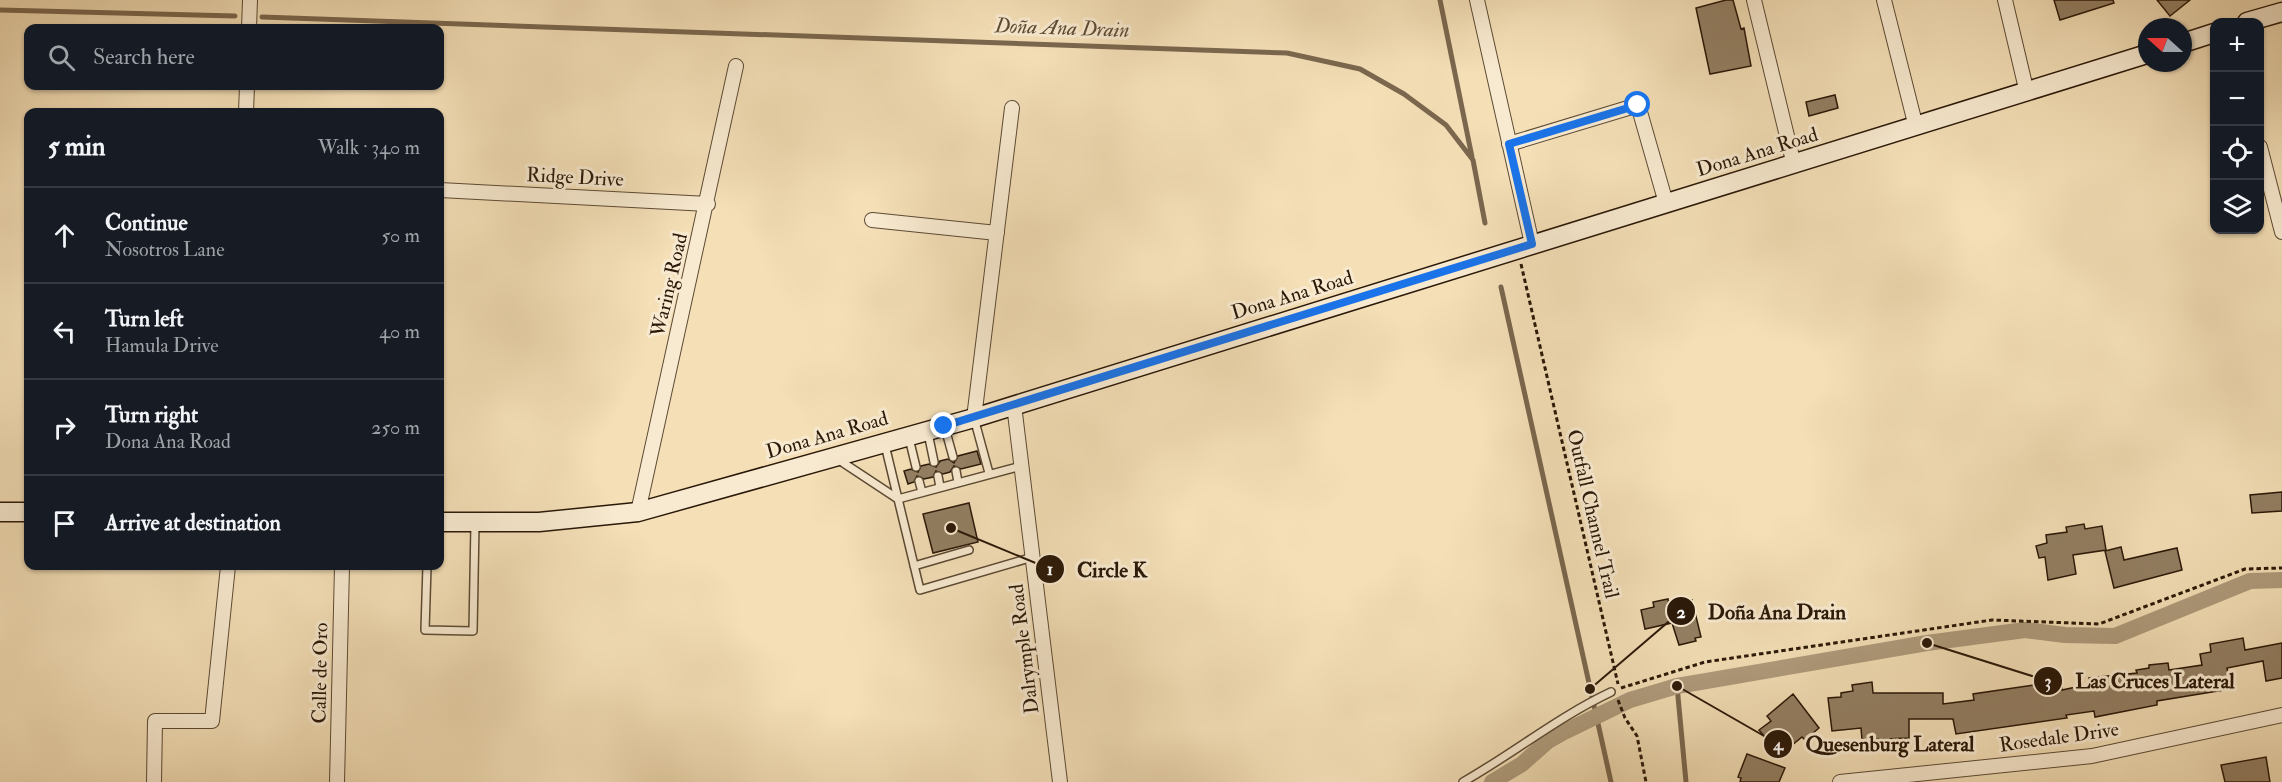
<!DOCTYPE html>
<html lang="en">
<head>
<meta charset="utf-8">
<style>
  body { margin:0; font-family:"IM FELL Double Pica",serif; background:#242831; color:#f1f3f6 }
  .controls { position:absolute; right:18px; top:18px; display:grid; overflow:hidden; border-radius:12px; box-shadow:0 2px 4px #0004 }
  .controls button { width:54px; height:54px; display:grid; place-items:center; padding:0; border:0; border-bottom:2px solid #363941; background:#171b24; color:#f1f3f6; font:30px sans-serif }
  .compass { position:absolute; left:2138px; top:18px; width:54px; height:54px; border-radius:50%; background:#171b24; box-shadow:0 2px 4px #0004; rotate:291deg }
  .stop { position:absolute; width:18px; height:18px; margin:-14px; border:4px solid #1a73e8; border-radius:50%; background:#fff }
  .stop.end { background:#1a73e8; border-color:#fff; box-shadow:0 2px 6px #0008 }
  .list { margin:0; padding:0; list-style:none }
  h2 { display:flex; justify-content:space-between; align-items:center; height:78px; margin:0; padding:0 24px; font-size:26px }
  h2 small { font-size:20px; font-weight:400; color:#9ea1a6 }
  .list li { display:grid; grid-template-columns:39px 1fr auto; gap:18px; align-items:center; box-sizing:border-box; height:96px; padding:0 24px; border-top:2px solid #363941 }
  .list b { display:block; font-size:22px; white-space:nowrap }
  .list p { margin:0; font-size:20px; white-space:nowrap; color:#9ea1a6 }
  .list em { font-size:20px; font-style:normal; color:#9ea1a6 }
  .icon { flex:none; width:33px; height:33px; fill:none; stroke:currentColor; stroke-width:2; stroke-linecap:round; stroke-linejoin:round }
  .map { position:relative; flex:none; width:2282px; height:782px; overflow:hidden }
  .search { position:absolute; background:#171b24; box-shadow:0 2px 4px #0004; left:24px; top:24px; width:420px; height:66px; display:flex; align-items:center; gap:15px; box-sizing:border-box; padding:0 21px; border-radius:12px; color:#9ea1a6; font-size:22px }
  .panel { position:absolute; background:#171b24; box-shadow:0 2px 4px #0004; left:24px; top:108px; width:420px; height:462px; border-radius:12px }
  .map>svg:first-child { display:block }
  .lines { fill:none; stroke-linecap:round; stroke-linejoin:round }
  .stream { stroke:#7a674e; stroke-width:5 }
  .canal { stroke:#af9b7c; stroke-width:16 }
  .building { fill:#937f63; stroke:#2a1808; stroke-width:1.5 }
  .lane-casing { stroke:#5c4a34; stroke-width:10 }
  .street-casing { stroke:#5c4a34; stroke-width:16 }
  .secondary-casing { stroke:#2a1808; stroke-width:21 }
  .path { stroke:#2a1808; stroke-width:3; stroke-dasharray:4.5 3; stroke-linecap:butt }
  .lane { stroke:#f8ead0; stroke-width:7 }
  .street { stroke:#f8ead0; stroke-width:14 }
  .secondary { stroke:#f8ead0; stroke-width:18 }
  .route { stroke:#1a73e8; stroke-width:8 }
  .labels { text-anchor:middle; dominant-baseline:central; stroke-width:6; stroke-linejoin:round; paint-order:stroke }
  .street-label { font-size:20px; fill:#2a1808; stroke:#f8ead0 }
  .water-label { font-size:21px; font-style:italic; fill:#5f4c36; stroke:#f8ead0 }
  .leader { fill:none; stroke:#2a1808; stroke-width:2 }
  .callout-dot { fill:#2a1808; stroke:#f8ead0; stroke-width:2 }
  .mark-label { font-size:18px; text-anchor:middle; font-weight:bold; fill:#fff }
  .callout-label { font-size:21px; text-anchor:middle; font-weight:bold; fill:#2a1808; stroke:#f8ead0; stroke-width:6; stroke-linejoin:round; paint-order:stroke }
</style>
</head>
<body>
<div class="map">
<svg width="2282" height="782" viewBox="0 0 2282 782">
  <rect width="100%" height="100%" fill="#f4dfb7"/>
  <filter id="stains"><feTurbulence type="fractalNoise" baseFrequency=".00333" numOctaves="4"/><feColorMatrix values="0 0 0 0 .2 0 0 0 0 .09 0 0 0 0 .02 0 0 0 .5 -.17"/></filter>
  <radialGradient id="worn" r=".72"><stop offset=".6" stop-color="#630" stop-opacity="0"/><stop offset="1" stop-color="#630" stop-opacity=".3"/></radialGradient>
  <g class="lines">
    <path class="stream" d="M 1440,0 L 1472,157
      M 0,10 L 235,16
      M 262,17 L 1287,53 L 1360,69 L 1404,94 L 1446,125 L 1473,160 L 1485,223
      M 1501,287 L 1611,782
      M 1677,686 L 1686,782"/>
    <path class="canal" d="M 1492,782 L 1522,764 L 1548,741 L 1564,732 L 1630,700 L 1677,686 L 1927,643 L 2025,630 L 2065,635 L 2115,636 L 2250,581 L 2282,580"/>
  </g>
  <path class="building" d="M 1726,0 L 1733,0 L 1741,29 L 1744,28 L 1751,66 L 1710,74 L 1696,8 Z
    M 2054,0 L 2113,0 L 2114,3 L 2060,20 Z
    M 2157,0 L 2190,0 L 2170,16 Z
    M 1835,95 L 1838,108 L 1809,116 L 1806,102 Z
    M 977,451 L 981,464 L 961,469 L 954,466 L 950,472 L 943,474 L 936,471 L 933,477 L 924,479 L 917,476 L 914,482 L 908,484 L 904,471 L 911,469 L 918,472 L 921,466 L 929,464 L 936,467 L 940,461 L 948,459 L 954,463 L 958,456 Z
    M 2282,492 L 2282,511 L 2252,513 L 2250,495 Z
    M 969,503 L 978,542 L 933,553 L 923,514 Z
    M 2084,524 L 2085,529 L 2102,526 L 2106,550 L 2073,555 L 2076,574 L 2048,580 L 2045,557 L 2039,558 L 2036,546 L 2047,543 L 2046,535 L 2067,532 L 2066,527 Z
    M 2121,547 L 2124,560 L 2177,548 L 2182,570 L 2114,588 L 2105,551 Z
    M 1668,599 L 1669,606 L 1692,600 L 1701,637 L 1695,638 L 1696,641 L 1679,645 L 1672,623 L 1645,629 L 1641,610 L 1654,607 L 1653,602 Z
    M 2243,638 L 2245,650 L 2282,643 L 2282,678 L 2266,681 L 2263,661 L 2227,668 L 2231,689 L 2157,701 L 2157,705 L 2095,717 L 2094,711 L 2066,715 L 2067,718 L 1956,734 L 1953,719 L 1909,719 L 1909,738 L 1862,740 L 1861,728 L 1832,731 L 1828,698 L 1841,697 L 1841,693 L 1853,691 L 1852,685 L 1872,682 L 1873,693 L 1943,693 L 1943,704 L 1974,700 L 1973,694 L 2061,681 L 2062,690 L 2090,684 L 2089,678 L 2137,673 L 2136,670 L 2149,668 L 2149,665 L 2168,663 L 2169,670 L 2202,665 L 2200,654 L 2211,652 L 2210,644 Z
    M 1793,694 L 1819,728 L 1805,740 L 1802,737 L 1780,755 L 1759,730 L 1771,721 L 1767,716 Z
    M 1747,754 L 1785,768 L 1779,782 L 1740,782 L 1741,778 L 1738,777 Z
    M 2266,757 L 2270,782 L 2225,782 L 2221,765 Z"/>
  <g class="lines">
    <g class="lane-casing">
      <path id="lane" d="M 974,418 L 989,473
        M 945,428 L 953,457
        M 928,433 L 934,462
        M 909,438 L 916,467
        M 885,445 L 920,590 L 1033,557
        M 839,460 L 898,499 L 1021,466
        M 956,471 L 958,482
        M 938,476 L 940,487
        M 919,481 L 922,492
        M 427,566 L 425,630 L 473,631 L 475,524
        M 914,566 L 969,550
        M 1463,782 C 1514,753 1558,717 1611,692"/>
    </g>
    <g class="street-casing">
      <path id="street" d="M 1477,0 L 1532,244
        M 1754,0 L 1794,165
        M 1884,0 L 1916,127
        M 2005,0 L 2027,93
        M 249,28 L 250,0
        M 246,112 L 247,86
        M 1509,144 L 1638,105 L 1666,203
        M 2260,147 L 2282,232
        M 440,190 L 708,204
        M 872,220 L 997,233
        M 1014,405 L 1060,782
        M 974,418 L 1012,108
        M 638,512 L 736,66
        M 154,782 L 155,721 L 212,721 L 228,566
        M 337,782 L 342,566
        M 1840,782 L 2092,756 L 2282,715"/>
    </g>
    <g class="secondary-casing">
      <path id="secondary" d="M 2247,22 L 2282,12
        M 2183,43 L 2214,33
        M 0,512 L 28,512
        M 440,522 L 539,522 L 638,512 L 974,418 L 2147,54"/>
    </g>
    <path class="path" d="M 1521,264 L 1618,684
      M 1621,688 L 1705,662 L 1992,620 L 2099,624 L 2245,569 L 2282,568
      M 1618,700 L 1625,718 L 1637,736 L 1646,782"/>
    <use href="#lane" class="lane"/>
    <use href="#street" class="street"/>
    <use href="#secondary" class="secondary"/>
  </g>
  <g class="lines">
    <path class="route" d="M 944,426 L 1532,244 L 1509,144 L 1638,105"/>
  </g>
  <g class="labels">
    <g class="street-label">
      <text transform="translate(1757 152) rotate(-17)">Dona Ana Road</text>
      <text transform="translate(575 177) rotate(3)">Ridge Drive</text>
      <text transform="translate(669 285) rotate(-77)">Waring Road</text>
      <text transform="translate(1292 295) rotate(-17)">Dona Ana Road</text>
      <text transform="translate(827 435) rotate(-16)">Dona Ana Road</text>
      <text transform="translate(1593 514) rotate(77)">Outfall Channel Trail</text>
      <text transform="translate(1024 649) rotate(-97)">Dalrymple Road</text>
      <text transform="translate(320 673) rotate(-89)">Calle de Oro</text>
      <text transform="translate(2059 737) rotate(-8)">Rosedale Drive</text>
    </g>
    <g class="water-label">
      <text transform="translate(1062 28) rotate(2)">Doña Ana Drain</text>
    </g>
  </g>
  <path class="leader" d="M951 528L1050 569M1590 689L1681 611M1927 643L2048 681M1677 686L1778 744"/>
  <g class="callout-dot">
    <circle cx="951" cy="528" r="6"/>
    <circle cx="1590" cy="689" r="6"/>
    <circle cx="1927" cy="643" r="6"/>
    <circle cx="1677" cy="686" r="6"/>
    <circle cx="1050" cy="569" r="15"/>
    <circle cx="1681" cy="611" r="15"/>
    <circle cx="2048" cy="681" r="15"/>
    <circle cx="1778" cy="744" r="15"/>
  </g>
  <g class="mark-label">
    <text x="1050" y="575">1</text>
    <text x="1681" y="618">2</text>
    <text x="2048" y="687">3</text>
    <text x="1778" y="750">4</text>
  </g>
  <g class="callout-label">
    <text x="1112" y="577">Circle K</text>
    <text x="1777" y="619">Doña Ana Drain</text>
    <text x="2155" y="688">Las Cruces Lateral</text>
    <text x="1890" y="751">Quesenburg Lateral</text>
  </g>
  <rect width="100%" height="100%" filter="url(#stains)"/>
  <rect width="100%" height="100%" fill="url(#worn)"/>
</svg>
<div class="controls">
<button>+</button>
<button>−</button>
<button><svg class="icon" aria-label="locate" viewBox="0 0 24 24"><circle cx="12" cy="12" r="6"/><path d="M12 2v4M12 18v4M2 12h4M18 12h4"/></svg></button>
<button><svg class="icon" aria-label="layers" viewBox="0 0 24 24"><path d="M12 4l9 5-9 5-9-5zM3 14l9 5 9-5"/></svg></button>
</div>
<svg class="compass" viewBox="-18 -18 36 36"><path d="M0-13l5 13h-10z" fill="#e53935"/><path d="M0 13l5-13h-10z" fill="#9ea1a6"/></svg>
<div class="stop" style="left:1638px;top:105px"></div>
<div class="stop end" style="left:944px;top:426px"></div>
<div class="search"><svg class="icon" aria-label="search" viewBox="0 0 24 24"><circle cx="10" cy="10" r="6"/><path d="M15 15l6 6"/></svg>Search here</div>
<section class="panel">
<h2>5 min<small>Walk · 340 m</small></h2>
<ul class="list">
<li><svg class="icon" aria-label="ahead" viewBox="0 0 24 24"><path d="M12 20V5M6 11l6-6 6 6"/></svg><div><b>Continue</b><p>Nosotros Lane</p></div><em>50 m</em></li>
<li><svg class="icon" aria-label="left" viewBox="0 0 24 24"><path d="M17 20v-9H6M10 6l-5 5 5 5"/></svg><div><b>Turn left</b><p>Hamula Drive</p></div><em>40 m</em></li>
<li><svg class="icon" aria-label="right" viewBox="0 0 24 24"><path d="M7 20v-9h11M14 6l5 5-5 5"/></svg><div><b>Turn right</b><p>Dona Ana Road</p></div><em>250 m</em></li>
<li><svg class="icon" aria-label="arrive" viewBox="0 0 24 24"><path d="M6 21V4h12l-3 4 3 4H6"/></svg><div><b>Arrive at destination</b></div></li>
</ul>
</section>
</div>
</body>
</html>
